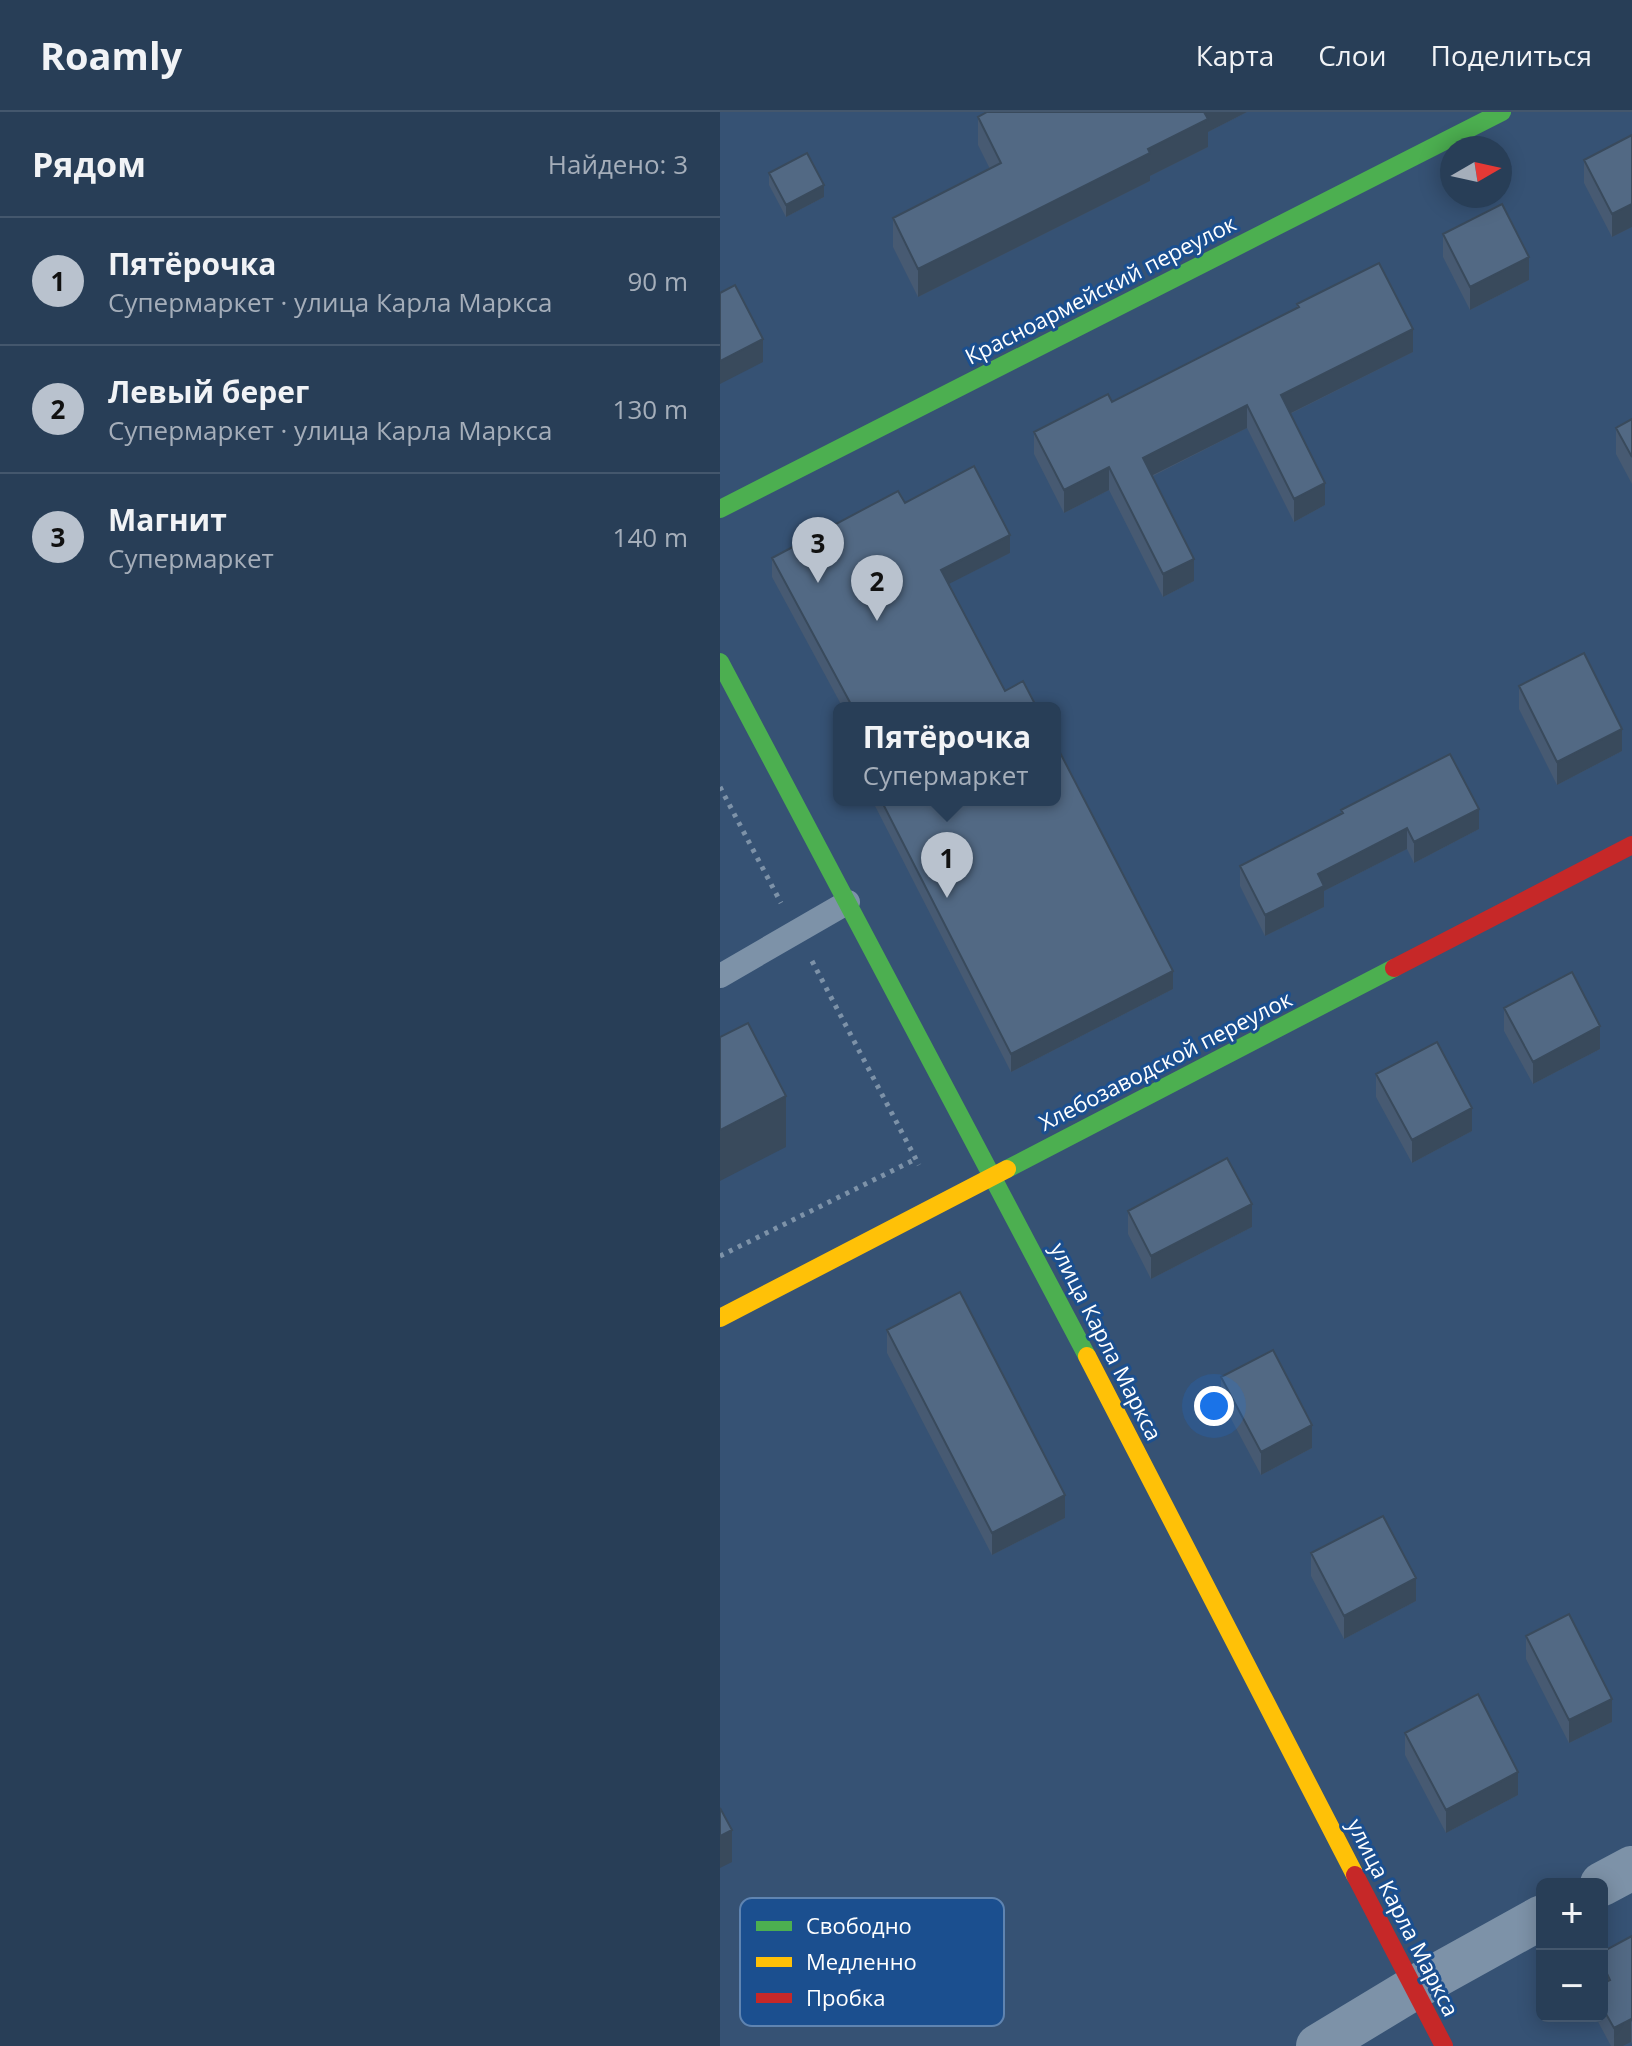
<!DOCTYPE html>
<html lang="ru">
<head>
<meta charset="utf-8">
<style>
  body { margin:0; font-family:"Open Sans",sans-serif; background:#30455d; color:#f1f3f6 }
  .controls { position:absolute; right:24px; bottom:24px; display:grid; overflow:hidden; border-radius:12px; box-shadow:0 4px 20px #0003 }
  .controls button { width:72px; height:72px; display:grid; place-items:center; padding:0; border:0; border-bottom:2px solid #44576d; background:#283e57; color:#f1f3f6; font:40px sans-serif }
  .compass { position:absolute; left:720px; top:24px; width:72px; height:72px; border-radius:50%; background:#283e57; box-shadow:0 4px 20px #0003; rotate:81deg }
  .you { position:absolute; left:494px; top:1294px; width:28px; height:28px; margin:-20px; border:6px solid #fff; border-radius:50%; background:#1a73e8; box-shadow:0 0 0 12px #1a73e833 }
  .badge { display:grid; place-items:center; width:52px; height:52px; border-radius:50%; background:#b9c2ce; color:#111; font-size:26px; font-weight:700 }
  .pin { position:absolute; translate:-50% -66px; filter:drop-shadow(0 2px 4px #0008) }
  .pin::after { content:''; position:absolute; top:42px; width:28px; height:24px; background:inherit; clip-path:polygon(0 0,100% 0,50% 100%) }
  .popup { position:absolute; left:113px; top:590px; width:228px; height:104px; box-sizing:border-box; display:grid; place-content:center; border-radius:12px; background:#283e57; filter:drop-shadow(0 2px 6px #0005); font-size:26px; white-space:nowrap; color:#a5aeba }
  .popup b { font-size:30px; color:#f1f3f6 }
  .popup::after { content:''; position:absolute; left:50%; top:100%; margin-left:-16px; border:16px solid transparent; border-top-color:#283e57 }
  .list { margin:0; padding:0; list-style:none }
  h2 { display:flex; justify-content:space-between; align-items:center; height:104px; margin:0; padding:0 32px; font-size:34px }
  h2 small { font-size:26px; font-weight:400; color:#a5aeba }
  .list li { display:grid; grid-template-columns:52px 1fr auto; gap:24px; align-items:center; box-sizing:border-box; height:128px; padding:0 32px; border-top:2px solid #44576d }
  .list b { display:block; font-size:30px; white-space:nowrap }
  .list p { margin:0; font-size:26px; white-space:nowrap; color:#a5aeba }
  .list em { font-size:26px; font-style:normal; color:#a5aeba }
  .map { position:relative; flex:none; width:912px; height:1934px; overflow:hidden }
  header { display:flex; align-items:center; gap:48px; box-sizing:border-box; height:112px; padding:0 40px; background:#283e57; border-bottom:2px solid #44576d }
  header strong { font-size:38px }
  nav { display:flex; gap:44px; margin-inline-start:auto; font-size:28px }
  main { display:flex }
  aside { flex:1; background:#283e57 }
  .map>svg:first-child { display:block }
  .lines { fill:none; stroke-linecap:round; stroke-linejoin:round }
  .path { stroke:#7d92a8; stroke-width:5; stroke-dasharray:4 6; stroke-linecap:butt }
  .lane { stroke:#7d92a8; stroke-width:24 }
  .street { stroke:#7d92a8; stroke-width:44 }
  .fast { stroke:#4caf50; stroke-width:18 }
  .slow { stroke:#ffc107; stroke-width:18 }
  .jam { stroke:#c62828; stroke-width:18 }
  .wall { fill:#475a72 }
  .shaded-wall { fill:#394a5c }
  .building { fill:#526984; stroke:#394a5c; stroke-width:2 }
  .labels { text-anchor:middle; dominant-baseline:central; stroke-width:6; stroke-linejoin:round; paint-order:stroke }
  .street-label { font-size:22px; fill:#fff; stroke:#1b4f8f }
  .key { fill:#1b4f8f; stroke:#5f84b1; stroke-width:2 }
  .key-label { font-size:22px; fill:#fff }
</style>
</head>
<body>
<header>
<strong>Roamly</strong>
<nav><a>Карта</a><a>Слои</a><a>Поделиться</a></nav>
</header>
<main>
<aside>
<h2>Рядом<small>Найдено: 3</small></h2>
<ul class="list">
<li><span class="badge">1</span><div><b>Пятёрочка</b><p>Супермаркет · улица Карла Маркса</p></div><em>90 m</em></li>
<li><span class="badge">2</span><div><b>Левый берег</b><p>Супермаркет · улица Карла Маркса</p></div><em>130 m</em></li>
<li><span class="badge">3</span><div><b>Магнит</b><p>Супермаркет</p></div><em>140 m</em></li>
</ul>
</aside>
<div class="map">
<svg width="912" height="1934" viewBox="0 0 912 1934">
  <rect width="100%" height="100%" fill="#365274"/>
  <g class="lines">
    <path class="path" d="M 0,675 L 61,791
      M 92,849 L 199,1053
      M 0,1144 L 196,1047"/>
    <path class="lane" d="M 0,864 L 128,790"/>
    <path class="street" d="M 882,1772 L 912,1756
      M 598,1934 L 694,1876 L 822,1805"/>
    <path class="fast" d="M 0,397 L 782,0
      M 0,550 L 367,1244
      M 287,1057 L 674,856"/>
    <path class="slow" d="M 0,1206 L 287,1057
      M 367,1244 L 635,1763"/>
    <path class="jam" d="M 674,856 L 912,733
      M 635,1763 L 724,1934"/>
  </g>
  <path class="wall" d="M 267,0 L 527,0 L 488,20 L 488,35 L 430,64 L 430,69 L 198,185 L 173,135 L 173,106 L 270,57 L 258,33 L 258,5 Z
    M 912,23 L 912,115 L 892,125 L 864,71 L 864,48 Z
    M 49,61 L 104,85 L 66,105 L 49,73 Z
    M 723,122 L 809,168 L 750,198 L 723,145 Z
    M 577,192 L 693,240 L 570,302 L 605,393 L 574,410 L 527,316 L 433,364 L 474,469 L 443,485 L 389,378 L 344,401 L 314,342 L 314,320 L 392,290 L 577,196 Z
    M 912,307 L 912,372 L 896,342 L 896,316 Z
    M 185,391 L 290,441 L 228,472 L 285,579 L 317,596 L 123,596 L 52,465 L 52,446 Z
    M 799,574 L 902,639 L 837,673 L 799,597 Z
    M 152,688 L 335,688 L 453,877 L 291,960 Z
    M 621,698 L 759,717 L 694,751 L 687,737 L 604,779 L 604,795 L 545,824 L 520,774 L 520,754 L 621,702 Z
    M 784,896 L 880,937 L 813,972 L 784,919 Z
    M 656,962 L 752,1019 L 692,1051 L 656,985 Z
    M 408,1099 L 532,1115 L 431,1167 L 408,1122 Z
    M 167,1218 L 345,1406 L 272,1443 L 167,1241 Z
    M 501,1265 L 592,1336 L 541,1363 L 501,1288 Z
    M 591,1441 L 696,1489 L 624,1527 L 591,1464 Z
    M 806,1524 L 892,1610 L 849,1631 L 806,1547 Z
    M 685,1621 L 798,1683 L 726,1721 L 685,1643 Z
    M 912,1824 L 912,1932 L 911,1930 L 903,1934 L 891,1934 L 875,1904 L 882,1904 L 882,1840 Z"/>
  <path class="shaded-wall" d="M 481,0 L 527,0 L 488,20 L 488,35 L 430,64 L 430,69 L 198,185 L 198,157 L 428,37 Z
    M 104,73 L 104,85 L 66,105 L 66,93 Z
    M 912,92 L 912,115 L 892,125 L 892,102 Z
    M 809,145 L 809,168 L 750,198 L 750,175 Z
    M 693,217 L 693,240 L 561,306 L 561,283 Z
    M 43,227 L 43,250 L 0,272 L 0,249 Z
    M 527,293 L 527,316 L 423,368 L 423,346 Z
    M 389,355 L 389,378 L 344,401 L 344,378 Z
    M 605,371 L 605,393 L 574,410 L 574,387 Z
    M 290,423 L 290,441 L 221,476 L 221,458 Z
    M 474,447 L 474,469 L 443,485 L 443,462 Z
    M 902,617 L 902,639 L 837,673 L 837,650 Z
    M 759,697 L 759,717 L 694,751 L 694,730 Z
    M 687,716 L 687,737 L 604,779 L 604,795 L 545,824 L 545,803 L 598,762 Z
    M 453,859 L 453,877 L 291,960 L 291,942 Z
    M 880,914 L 880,937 L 813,972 L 813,950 Z
    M 66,984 L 66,1035 L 0,1069 L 0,1018 Z
    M 752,996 L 752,1019 L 692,1051 L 692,1028 Z
    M 532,1092 L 532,1115 L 431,1167 L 431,1144 Z
    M 592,1313 L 592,1336 L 541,1363 L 541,1340 Z
    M 345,1383 L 345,1406 L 272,1443 L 272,1421 Z
    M 696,1466 L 696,1489 L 624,1527 L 624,1504 Z
    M 892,1587 L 892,1610 L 849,1631 L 849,1608 Z
    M 798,1660 L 798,1683 L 726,1721 L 726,1698 Z
    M 12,1718 L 12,1750 L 0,1756 L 0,1724 Z
    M 911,1907 L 911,1930 L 903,1934 L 894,1934 L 894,1916 Z"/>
  <path class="building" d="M 267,0 L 484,0 L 488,7 L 428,37 L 430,41 L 198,157 L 173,106 L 281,51 L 258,5 Z
    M 912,23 L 912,92 L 892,102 L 864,48 Z
    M 87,41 L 104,73 L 66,93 L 49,61 Z
    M 782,92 L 809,145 L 750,175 L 723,122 Z
    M 659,151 L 693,217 L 561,283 L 605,371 L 574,387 L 527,293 L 423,346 L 474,447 L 443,462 L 389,355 L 344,378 L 314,320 L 388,282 L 392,290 L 579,195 L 577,192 Z
    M 15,173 L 43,227 L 0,249 L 0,181 Z
    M 912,307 L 912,345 L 896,316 Z
    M 254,354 L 290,423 L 221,458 L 285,579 L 303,569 L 317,596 L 133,596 L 52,446 L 178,379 L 185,391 Z
    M 864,541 L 902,617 L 837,650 L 799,574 Z
    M 335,631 L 453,859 L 291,942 L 161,688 L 335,688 Z
    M 730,642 L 759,697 L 694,730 L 687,716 L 598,762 L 604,774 L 545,803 L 520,754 L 623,701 L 621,698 Z
    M 852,860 L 880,914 L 813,950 L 784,896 Z
    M 28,911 L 66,984 L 0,1018 L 0,925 Z
    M 717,930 L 752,996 L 692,1028 L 656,962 Z
    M 507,1046 L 532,1092 L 431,1144 L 408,1099 Z
    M 240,1180 L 345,1383 L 272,1421 L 167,1218 Z
    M 553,1238 L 592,1313 L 541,1340 L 501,1265 Z
    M 663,1404 L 696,1466 L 624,1504 L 591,1441 Z
    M 849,1502 L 892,1587 L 849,1608 L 806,1524 Z
    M 758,1582 L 798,1660 L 726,1698 L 685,1621 Z
    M 0,1696 L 12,1718 L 0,1724 Z
    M 912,1824 L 912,1909 L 911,1907 L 894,1916 L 882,1895 L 882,1872 L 890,1868 L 882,1851 L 882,1840 Z"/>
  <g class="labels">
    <g class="street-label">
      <text transform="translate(380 177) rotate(-27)">Красноармейский переулок</text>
      <text transform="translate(445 948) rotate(-27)">Хлебозаводской переулок</text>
      <text transform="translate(387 1229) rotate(63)">улица Карла Маркса</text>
      <text transform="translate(684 1805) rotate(63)">улица Карла Маркса</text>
    </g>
  </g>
  <rect x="20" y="1786" width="264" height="128" rx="12" class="key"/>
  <rect x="36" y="1809" width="36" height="10" fill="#4caf50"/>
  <rect x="36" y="1845" width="36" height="10" fill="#ffc107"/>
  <rect x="36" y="1881" width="36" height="10" fill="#c62828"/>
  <g class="key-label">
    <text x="86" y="1822">Свободно</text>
    <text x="86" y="1858">Медленно</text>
    <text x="86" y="1894">Пробка</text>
  </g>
</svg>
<div class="controls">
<button>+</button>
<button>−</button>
</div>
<svg class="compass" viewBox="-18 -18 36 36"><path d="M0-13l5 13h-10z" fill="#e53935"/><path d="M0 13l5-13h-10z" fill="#a5aeba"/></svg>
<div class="you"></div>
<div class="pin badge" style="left:227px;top:786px">1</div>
<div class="popup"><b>Пятёрочка</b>Супермаркет</div>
<div class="pin badge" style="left:157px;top:509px">2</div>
<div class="pin badge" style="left:98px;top:471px">3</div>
</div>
</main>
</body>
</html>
